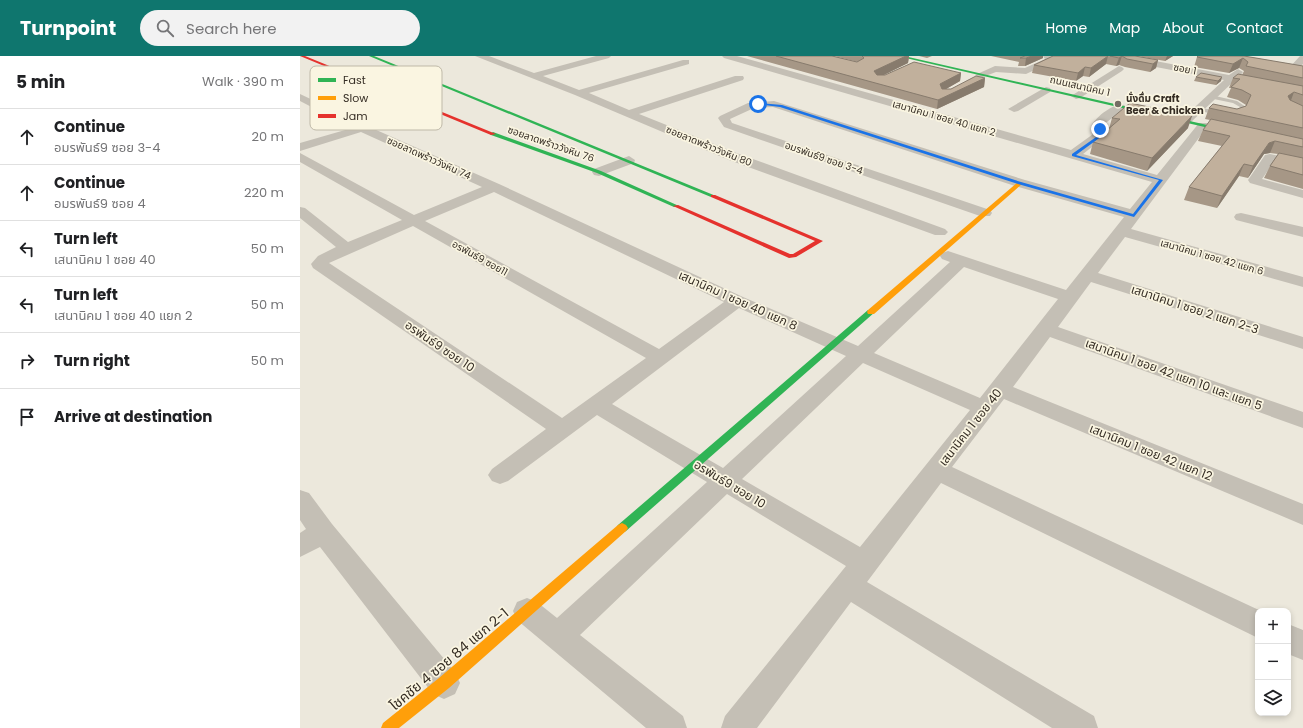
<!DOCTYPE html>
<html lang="en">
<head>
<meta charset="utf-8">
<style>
  body { margin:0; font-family:Poppins,"Noto Sans Thai",sans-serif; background:#f2f2f2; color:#202124 }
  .controls { position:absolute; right:12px; bottom:12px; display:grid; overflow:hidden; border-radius:8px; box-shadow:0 2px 6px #0003 }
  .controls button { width:36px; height:36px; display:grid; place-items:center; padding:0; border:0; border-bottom:1px solid #e0e0e0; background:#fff; color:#202124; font:20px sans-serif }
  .stop { position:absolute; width:12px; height:12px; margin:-9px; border:3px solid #1a73e8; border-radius:50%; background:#fff }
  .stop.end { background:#1a73e8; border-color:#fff; box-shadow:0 1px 4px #0008 }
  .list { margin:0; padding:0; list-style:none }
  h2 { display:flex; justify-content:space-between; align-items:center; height:52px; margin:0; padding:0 16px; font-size:17px }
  h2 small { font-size:13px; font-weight:400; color:#757577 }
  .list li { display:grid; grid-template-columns:26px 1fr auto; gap:12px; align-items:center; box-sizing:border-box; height:56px; padding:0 16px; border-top:1px solid #e0e0e0 }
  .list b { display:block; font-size:15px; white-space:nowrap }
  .list p { margin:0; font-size:13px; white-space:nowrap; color:#757577 }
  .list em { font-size:13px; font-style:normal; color:#757577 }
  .icon { flex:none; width:22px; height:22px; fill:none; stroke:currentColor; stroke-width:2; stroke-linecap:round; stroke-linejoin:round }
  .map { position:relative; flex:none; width:1003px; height:672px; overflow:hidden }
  header { display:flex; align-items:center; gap:24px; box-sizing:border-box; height:56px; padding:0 20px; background:#0f766e; color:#fff }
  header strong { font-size:19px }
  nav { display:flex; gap:22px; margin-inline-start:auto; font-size:14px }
  .search { width:280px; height:36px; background:#f2f2f2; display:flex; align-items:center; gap:10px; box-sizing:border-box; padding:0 14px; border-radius:22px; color:#757577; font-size:15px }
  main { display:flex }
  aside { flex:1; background:#fff }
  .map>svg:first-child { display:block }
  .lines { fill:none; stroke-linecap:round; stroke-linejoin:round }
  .lane { fill:#c4bfb5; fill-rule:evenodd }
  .street { fill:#c4bfb5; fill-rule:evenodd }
  .fast { fill:#30b455; fill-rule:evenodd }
  .slow { fill:#ff9f0a; fill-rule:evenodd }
  .jam { fill:#e5322d; fill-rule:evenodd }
  .wall { fill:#a69786 }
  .shaded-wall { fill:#877b6d }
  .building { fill:#c1b09c; stroke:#877b6d }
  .route { fill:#1a73e8 }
  .poi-dot { fill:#756e64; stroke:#faf5e1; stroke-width:1.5 }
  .labels { text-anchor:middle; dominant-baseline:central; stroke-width:3.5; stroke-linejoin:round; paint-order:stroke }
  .far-street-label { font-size:10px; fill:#352d24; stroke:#faf5e1 }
  .far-poi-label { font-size:10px; font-weight:bold; fill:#352d24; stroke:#faf5e1; text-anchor:start }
  .street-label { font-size:12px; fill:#352d24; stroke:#faf5e1 }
  .near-street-label { font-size:14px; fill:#352d24; stroke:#faf5e1 }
  .key { fill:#faf5e1; stroke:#bfb9a8; stroke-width:1 }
  .key-label { font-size:11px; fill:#352d24 }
</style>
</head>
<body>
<header>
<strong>Turnpoint</strong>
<div class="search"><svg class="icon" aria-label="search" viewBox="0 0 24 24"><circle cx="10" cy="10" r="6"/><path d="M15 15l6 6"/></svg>Search here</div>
<nav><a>Home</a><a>Map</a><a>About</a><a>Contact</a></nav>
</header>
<main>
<aside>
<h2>5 min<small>Walk · 390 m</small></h2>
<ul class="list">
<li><svg class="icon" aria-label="ahead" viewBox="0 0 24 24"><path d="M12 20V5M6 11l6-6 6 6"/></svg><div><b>Continue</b><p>อมรพันธ์9 ซอย 3-4</p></div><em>20 m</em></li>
<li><svg class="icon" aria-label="ahead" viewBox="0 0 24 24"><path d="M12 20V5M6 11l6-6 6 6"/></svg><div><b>Continue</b><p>อมรพันธ์9 ซอย 4</p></div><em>220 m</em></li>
<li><svg class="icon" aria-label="left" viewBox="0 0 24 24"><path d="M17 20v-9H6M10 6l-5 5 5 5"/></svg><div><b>Turn left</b><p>เสนานิคม 1 ซอย 40</p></div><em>50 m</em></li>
<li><svg class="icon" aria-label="left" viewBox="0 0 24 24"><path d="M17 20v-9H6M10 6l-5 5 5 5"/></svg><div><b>Turn left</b><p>เสนานิคม 1 ซอย 40 แยก 2</p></div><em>50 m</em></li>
<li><svg class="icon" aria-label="right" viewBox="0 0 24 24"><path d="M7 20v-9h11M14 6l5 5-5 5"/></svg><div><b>Turn right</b></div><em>50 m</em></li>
<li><svg class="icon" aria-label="arrive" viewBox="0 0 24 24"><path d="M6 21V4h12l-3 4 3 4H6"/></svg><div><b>Arrive at destination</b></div></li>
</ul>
</aside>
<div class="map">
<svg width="1003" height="672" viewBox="0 0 1003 672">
  <rect width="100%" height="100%" fill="#ece8dc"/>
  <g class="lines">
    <path class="lane" d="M 911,39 L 937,45 L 946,51 L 940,60 L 933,62 L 895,54 L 895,52 L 897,51 L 933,58 L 936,58 L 940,51 L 933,47 L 909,42 Z"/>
    <path class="street" d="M 175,0 L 189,0 L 234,17 L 296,0 L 311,0 L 309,2 L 243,20 L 279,34 L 383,4 L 389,4 L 389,8 L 289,37 L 329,54 L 435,20 L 443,20 L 444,22 L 443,24 L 339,58 L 439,98 L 645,173 L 648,176 L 645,179 L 635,179 L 429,104 L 275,39 Z
      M 422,0 L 437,0 L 771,94 L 796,76 L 791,71 C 794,62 814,46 824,49 L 826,51 L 824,53 L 803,69 L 809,76 L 807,79 L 783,98 L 857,119 L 899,67 L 907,67 L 909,69 L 907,71 L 831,173 L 1003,221 L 1003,231 L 825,181 L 798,217 L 1003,281 L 1003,293 L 791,226 L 758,271 L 1003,356 L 1003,372 L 750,281 L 713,331 L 1003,448 L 1003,469 L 704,343 L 652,411 L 961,555 L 958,555 L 958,582 L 641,427 L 567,526 L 794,660 L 798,672 L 752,672 L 551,546 L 457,672 L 421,672 L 425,660 L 546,510 L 427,438 L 280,579 L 383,660 L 387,672 L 346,672 L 217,564 L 213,555 L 217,546 L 227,542 L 237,546 L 257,562 L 407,426 L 297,359 L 208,425 L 200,428 L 192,425 L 188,419 L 192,413 L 246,373 L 13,212 L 11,208 L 18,200 L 36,191 L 0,162 L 0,151 L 5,152 L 48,186 L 102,164 L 0,106 L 0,97 L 114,159 L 182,131 L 61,76 L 0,95 L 0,87 L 52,72 L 0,45 L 0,38 L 74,73 L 199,128 L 443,241 L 558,290 L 650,206 L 642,203 L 640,200 L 642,197 L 648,195 L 654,197 L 766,234 L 824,161 L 715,130 L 473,51 L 454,52 L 430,63 L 432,67 L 690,154 L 692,157 L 690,160 L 680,160 L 424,71 L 418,62 L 420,60 L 448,47 L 474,45 L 725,124 L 830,153 L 852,126 L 424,2 ZM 194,136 L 424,246 L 359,293 L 125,165 ZM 113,170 L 346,302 L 262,362 L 29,207 ZM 664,211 L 758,243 L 680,342 L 574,297 ZM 439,252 L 546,300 L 423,412 L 312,348 ZM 563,307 L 670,354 L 560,491 L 442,423 Z
      M 743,0 L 753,0 L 754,5 L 726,18 L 696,16 L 680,22 L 675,19 L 695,10 L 725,12 L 745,3 Z
      M 809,0 L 829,0 L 929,19 L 938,13 L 943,16 L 939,21 L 1003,33 L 1003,39 L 933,26 L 890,67 L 882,67 L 880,65 L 882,63 L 924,24 L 814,3 Z
      M 1000,0 L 1003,0 L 1003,8 L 995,16 L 989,16 L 987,14 L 989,12 Z
      M 819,10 L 822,11 L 824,13 L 822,15 L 780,42 L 776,43 L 771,40 Z
      M 124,17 L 128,18 L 129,20 L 128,22 L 78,36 L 73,33 L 74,31 Z
      M 746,31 L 750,32 L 751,34 L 750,36 L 718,55 L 714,56 L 708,53 Z
      M 970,98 L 1003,105 L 1003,113 L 973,107 L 962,123 L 1003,134 L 1003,142 L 950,127 L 948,124 L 965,99 Z
      M 329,100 L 335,104 L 334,107 L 299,120 L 294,119 L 292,116 L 294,113 Z
      M 941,157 L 1003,171 L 1003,181 L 936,164 L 934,161 L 936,158 Z
      M 0,434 L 9,437 L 32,468 L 155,616 L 160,627 L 155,638 L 144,643 L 133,638 L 20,491 L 0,501 L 0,477 L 6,473 L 0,464 Z
      M 988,568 L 1003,574 L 1003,604 L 988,598 Z"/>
    <path class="fast" d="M 69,0 L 74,0 L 416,140 L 411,141 Z
      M 597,0 L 604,0 L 938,76 L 935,78 Z
      M 193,76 L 301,115 L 379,150 L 374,151 L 297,117 L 191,79 L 190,78 Z
      M 568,254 L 571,254 L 575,256 L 326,475 L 322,477 L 318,475 L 316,472 L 318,469 Z"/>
    <path class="slow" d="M 718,126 L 723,127 L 574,258 L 568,258 L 567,256 L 568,254 Z
      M 322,467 L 326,469 L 328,472 L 326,475 L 149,632 L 99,672 L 81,672 L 83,667 L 139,622 L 318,469 Z"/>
    <path class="jam" d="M 0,0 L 5,0 L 196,78 L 191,79 Z
      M 411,139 L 415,139 L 523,185 L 496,201 L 489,202 L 373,150 L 378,149 L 490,198 L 493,198 L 515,185 L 411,141 Z"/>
  </g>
  <path class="wall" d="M 447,0 L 532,0 L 557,6 L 558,6 L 534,0 L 609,0 L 608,7 L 583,19 L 661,17 L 660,25 L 646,33 L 651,33 L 685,22 L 684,31 L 637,53 Z
    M 619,0 L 632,0 L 627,2 Z
    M 691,0 L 743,0 L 743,2 L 725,10 L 718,10 L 719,6 Z
    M 753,0 L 835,0 L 858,4 L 856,12 L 850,16 L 825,11 L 819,9 L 816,10 L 806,8 L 789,21 L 783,20 L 776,25 L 732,17 L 734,9 Z
    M 837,0 L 873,0 L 865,5 Z
    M 944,0 L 1003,10 L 1003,133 L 964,122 L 970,110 L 978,98 L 970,97 L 964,98 L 948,122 L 939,120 L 917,152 L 884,144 L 889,131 L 922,90 L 898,85 L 903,74 L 910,64 L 905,63 L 909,52 L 937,53 L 946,50 L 946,49 L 938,44 L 927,41 L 931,32 L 929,32 L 933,22 L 942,19 L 944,15 L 939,12 L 929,17 L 894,11 L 897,1 Z
    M 896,21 L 921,25 L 916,29 L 894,25 Z
    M 812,62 L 888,72 L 847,115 L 790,98 L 793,86 L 809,73 Z"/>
  <path class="shaded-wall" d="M 606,0 L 609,0 L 608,7 L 574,24 L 574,15 Z
    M 732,0 L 743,0 L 743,2 L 725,10 L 726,2 Z
    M 808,0 L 806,8 L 789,21 L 791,12 Z
    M 822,0 L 819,9 L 816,10 L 819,2 Z
    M 867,0 L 873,0 L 865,5 Z
    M 943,2 L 939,12 L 929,17 L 933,8 Z
    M 858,4 L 856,12 L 850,16 L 853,8 Z
    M 785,11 L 783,20 L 776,25 L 778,17 Z
    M 661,17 L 660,25 L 639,37 L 640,28 Z
    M 922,21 L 921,25 L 916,29 L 918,25 Z
    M 685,22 L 684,31 L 637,53 L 638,44 Z
    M 994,36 L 990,47 L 988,40 Z
    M 892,60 L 888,72 L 847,115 L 852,102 Z
    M 975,85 L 970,97 L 964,98 L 948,122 L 953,110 L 969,87 Z
    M 944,108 L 939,120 L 917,152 L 922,140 Z"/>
  <path class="building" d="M 476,0 L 532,0 L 557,6 L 564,2 L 562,0 L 606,0 L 574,15 L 577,19 L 585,19 L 614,6 L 661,17 L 640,28 L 642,33 L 651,33 L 676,20 L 685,22 L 638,44 Z
    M 725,0 L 732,0 L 726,2 L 720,2 Z
    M 753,0 L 808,0 L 791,12 L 785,11 L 778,17 L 734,9 Z
    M 810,0 L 835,0 L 858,4 L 853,8 L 827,3 L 822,0 L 819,2 Z
    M 898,0 L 944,0 L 1003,10 L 1003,22 L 946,10 L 948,6 L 943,2 L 933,8 L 897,1 Z
    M 901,17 L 922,21 L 918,25 L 896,21 Z
    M 938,18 L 1003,30 L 1003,39 L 994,36 L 988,40 L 990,44 L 1003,50 L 1003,72 L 909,52 L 913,48 L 937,53 L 946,50 L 951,39 L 942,34 L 931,31 L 940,23 L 933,22 Z
    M 830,47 L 892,60 L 852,102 L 793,86 L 820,63 L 812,62 Z
    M 911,63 L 1003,83 L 1003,91 L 975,85 L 969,87 L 953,110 L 944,108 L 922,140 L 889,131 L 930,80 L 903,74 Z
    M 979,97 L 1003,102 L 1003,119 L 970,110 Z"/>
  <path class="route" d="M 458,47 L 482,49 L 721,126 L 833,158 L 859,124 L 772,100 L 772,98 L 799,79 L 801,76 L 798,73 L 801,72 L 805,76 L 802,80 L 776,99 L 863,124 L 834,161 L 718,128 L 480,51 L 457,48 Z"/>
  <circle class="poi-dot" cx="818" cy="48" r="4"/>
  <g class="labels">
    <g class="far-street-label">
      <text transform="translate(885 13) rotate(11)">ซอย 1</text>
      <text transform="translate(780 30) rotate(13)">ถนนเสนานิคม 1</text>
      <text transform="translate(644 62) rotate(16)">เสนานิคม 1 ซอย 40 แยก 2</text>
      <text transform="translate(251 88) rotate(19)">ซอยลาดพร้าววังหิน 76</text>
      <text transform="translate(409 90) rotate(22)">ซอยลาดพร้าววังหิน 80</text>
      <text transform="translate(129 102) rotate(24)">ซอยลาดพร้าววังหิน 74</text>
      <text transform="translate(524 102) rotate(19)">อมรพันธ์9 ซอย 3-4</text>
      <text transform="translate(912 201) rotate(16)">เสนานิคม 1 ซอย 42 แยก 6</text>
      <text transform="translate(180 202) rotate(29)">อรพันธ์9 ซอย11</text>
    </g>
    <g class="far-poi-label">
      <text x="826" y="42">นั่งดื่ม Craft<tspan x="826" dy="12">Beer &amp; Chicken</tspan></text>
    </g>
    <g class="street-label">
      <text transform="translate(438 244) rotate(24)">เสนานิคม 1 ซอย 40 แยก 8</text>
      <text transform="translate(895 253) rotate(18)">เสนานิคม 1 ซอย 2 แยก 2-3</text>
      <text transform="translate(140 290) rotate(34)">อรพันธ์9 ซอย 10</text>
      <text transform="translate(874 318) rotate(20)">เสนานิคม 1 ซอย 42 แยก 10 และ แยก 5</text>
      <text transform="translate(670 371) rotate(-52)">เสนานิคม 1 ซอย 40</text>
      <text transform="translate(851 396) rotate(22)">เสนานิคม 1 ซอย 42 แยก 12</text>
      <text transform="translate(430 428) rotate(31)">อรพันธ์9 ซอย 10</text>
    </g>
    <g class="near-street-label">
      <text transform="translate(149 603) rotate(-40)">โชคชัย 4 ซอย 84 แยก 2-1</text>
    </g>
  </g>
  <rect x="10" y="10" width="132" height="64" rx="6" class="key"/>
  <rect x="18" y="22" width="18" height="4" fill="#30b455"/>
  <rect x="18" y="40" width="18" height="4" fill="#ff9f0a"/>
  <rect x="18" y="58" width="18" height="4" fill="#e5322d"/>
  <g class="key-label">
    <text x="43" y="28">Fast</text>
    <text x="43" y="46">Slow</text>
    <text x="43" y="64">Jam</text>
  </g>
</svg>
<div class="controls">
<button>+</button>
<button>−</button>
<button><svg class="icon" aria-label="layers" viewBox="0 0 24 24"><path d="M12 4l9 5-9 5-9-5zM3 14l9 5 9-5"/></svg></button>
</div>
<div class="stop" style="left:458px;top:48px"></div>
<div class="stop end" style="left:800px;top:73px"></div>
</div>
</main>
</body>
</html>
